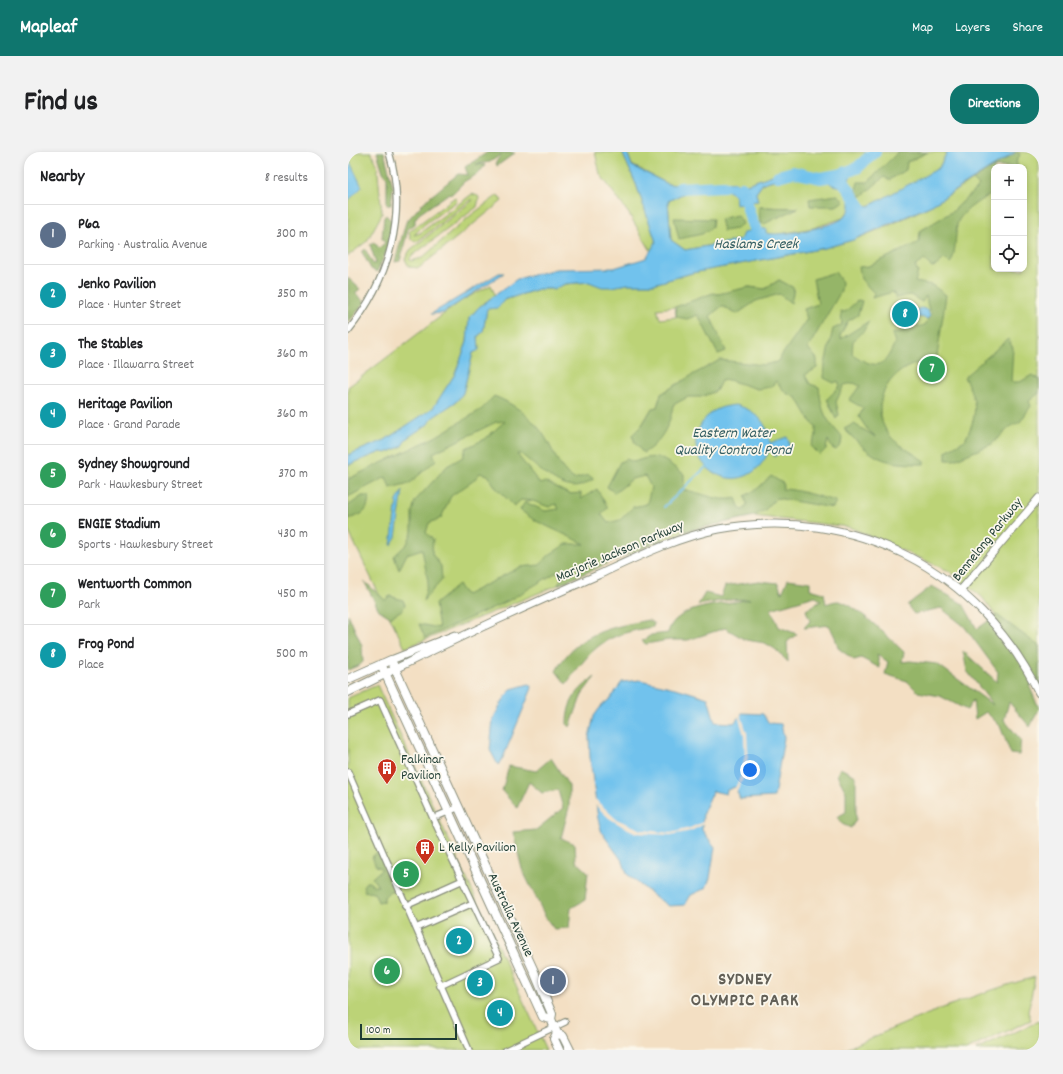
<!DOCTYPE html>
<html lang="en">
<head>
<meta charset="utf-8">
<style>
  body { margin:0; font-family:Dekko,sans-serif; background:#f2f2f2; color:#202124 }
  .controls { position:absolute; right:12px; top:12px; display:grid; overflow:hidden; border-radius:8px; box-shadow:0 2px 6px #0003 }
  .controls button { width:36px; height:36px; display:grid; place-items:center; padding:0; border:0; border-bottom:1px solid #e0e0e0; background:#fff; color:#202124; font:20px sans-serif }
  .scale { position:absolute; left:12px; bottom:10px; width:97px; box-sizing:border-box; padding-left:4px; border:2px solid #1f3d34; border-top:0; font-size:11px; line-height:14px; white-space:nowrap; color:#1f3d34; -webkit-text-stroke:3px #fbf7ec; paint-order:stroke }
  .you { position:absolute; left:402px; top:618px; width:14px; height:14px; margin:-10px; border:3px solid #fff; border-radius:50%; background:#1a73e8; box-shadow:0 0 0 6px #1a73e833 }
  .badge { display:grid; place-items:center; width:26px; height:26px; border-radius:50%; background:#0f766e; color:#fff; font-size:13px; font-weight:700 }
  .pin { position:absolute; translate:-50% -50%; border:2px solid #fff; box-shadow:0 1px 4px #0006 }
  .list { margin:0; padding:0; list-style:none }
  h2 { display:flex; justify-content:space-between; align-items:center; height:52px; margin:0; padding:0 16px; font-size:17px }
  h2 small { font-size:13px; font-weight:400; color:#757577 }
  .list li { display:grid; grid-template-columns:26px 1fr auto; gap:12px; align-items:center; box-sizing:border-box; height:60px; padding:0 16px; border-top:1px solid #e0e0e0 }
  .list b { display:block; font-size:15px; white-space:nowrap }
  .list p { margin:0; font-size:13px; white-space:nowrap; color:#757577 }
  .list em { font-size:13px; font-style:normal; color:#757577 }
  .icon { flex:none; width:22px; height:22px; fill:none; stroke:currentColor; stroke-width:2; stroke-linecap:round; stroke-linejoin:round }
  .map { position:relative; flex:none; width:691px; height:898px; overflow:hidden; border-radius:16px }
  header { display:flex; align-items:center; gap:24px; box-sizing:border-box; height:56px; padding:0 20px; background:#0f766e; color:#fff }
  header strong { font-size:19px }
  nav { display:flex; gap:22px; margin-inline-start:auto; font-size:14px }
  .intro { display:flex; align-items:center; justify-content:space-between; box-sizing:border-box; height:96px; padding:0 24px }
  h1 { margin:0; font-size:28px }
  .button { padding:10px 18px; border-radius:16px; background:#0f766e; color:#fff; font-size:14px; font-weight:700 }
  main { display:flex; gap:24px; padding:0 24px }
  aside { flex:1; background:#fff; border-radius:16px; box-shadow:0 2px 6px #0003 }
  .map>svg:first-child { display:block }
  .green { fill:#bcd377; stroke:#6e8856; fill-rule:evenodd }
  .forest { fill:#95b568; stroke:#5a794e }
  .water { fill:#71c2ed; stroke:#488090 }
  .pier { fill:#f3dfc3 }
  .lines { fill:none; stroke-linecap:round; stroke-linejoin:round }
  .stream { stroke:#71c2ed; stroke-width:2 }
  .river { stroke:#71c2ed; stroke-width:12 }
  .minor-casing { stroke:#898e7c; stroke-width:8 }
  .tertiary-casing { stroke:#898e7c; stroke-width:9 }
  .secondary-casing { stroke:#898e7c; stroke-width:10 }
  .minor { stroke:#fff; stroke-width:5.5 }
  .tertiary { stroke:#fff; stroke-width:7 }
  .secondary { stroke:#fff; stroke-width:8 }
  .labels { text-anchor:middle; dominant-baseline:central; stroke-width:3.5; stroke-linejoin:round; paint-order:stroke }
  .street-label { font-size:14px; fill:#1f3d34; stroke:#fbf7ec }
  .poi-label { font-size:14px; fill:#1f3d34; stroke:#fbf7ec; text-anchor:start }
  .water-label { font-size:15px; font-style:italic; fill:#345e62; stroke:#fbf7ec }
  .district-label { font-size:18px; font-weight:bold; letter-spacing:1px; fill:#636057; stroke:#fbf7ec }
</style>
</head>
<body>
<header>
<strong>Mapleaf</strong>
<nav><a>Map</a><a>Layers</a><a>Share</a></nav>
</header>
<div class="intro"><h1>Find us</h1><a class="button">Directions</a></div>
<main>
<aside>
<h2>Nearby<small>8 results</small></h2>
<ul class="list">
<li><span class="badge" style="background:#5c6f8a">1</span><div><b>P6a</b><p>Parking · Australia Avenue</p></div><em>300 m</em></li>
<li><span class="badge" style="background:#0f9aa8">2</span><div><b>Jenko Pavilion</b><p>Place · Hunter Street</p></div><em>350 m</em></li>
<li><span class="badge" style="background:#0f9aa8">3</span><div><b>The Stables</b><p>Place · Illawarra Street</p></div><em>360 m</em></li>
<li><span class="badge" style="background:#0f9aa8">4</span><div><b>Heritage Pavilion</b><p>Place · Grand Parade</p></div><em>360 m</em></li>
<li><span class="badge" style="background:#2e9e5b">5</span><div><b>Sydney Showground</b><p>Park · Hawkesbury Street</p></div><em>370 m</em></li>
<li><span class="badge" style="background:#2e9e5b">6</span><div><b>ENGIE Stadium</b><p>Sports · Hawkesbury Street</p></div><em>430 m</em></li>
<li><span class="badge" style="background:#2e9e5b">7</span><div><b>Wentworth Common</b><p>Park</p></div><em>450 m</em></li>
<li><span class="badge" style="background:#0f9aa8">8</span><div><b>Frog Pond</b><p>Place</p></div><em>500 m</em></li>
</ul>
</aside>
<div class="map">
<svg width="691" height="898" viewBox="0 0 691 898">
  <rect width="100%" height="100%" fill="#fbf7ec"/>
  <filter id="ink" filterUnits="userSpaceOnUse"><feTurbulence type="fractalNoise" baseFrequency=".025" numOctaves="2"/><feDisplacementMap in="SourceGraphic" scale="8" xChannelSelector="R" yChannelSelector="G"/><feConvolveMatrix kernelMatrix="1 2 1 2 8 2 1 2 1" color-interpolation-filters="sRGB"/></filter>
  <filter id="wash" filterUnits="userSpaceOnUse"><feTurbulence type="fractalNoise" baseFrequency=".012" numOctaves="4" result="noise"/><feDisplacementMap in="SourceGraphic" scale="16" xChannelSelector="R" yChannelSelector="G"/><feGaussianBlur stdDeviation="0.9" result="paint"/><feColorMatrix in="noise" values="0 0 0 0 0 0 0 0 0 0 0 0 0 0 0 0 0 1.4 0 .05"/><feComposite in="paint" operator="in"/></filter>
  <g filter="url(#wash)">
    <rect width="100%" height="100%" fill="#f3dfc3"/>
    <path class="green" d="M 0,0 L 23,0 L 29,12 L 34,62 L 19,89 L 0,104 Z
      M 247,0 L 274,0 L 288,32 L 308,90 L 303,99 L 281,62 L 252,22 Z
      M 279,0 L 550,0 L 520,30 L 508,38 L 536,25 L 559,10 L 580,0 L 599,0 L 591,16 L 569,29 L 521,54 L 502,57 L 495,66 L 465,76 L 426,83 L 418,81 L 392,88 L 337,98 L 323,88 L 320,49 L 348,35 L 320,32 L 284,13 ZM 439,18 L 443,23 L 415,31 L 408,41 L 410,49 L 387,44 L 379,37 L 358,37 L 393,34 ZM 411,55 L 449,56 L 411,64 Z
      M 670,0 L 691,0 L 691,532 L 681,509 L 634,445 L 601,419 L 501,375 L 406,364 L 338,379 L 306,391 L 210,433 L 57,496 L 0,378 L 0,328 L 7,324 L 0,327 L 0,313 L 33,300 L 38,301 L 53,295 L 59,286 L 80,272 L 84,266 L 109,249 L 115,241 L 125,201 L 131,197 L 130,184 L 135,180 L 139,157 L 156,148 L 191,137 L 206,137 L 217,132 L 241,130 L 263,135 L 280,132 L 306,132 L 344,121 L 477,96 L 505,88 L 542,73 L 584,53 L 625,28 L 631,34 L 640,18 ZM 646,15 L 676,15 L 676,117 L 646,117 ZM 431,128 L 445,136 L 331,154 L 401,135 L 417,137 ZM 327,155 L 328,165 L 312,167 L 309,157 ZM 330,232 L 287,288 L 284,283 L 294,273 L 304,256 L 309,255 L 313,242 Z
      M 124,42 L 130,44 L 131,46 L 129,55 L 64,104 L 62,107 L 63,109 L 74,106 L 122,64 L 150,43 L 154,49 L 71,116 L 61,115 L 57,107 L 62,98 L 125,48 L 122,48 L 70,89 L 67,90 L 63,87 L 61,80 L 63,78 L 107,45 L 109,49 L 77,72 L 66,83 L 72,81 Z
      M 143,133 L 147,143 L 131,155 L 121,166 L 119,190 L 107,222 L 85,256 L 37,288 L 0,303 L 0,235 L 113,149 Z
      M 29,533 L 198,898 L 0,898 L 0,546 Z
      M 687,825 L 680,860 L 683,868 L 618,898 L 495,898 C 558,871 620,843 687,825 Z
      M 691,869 L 691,898 L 628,898 L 687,871 Z"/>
    <path class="forest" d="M 29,0 L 36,0 L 45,35 L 43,53 L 39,53 L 39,25 L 35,20 Z
      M 140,0 L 167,1 L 149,14 L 148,10 L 154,2 L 142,10 L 128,12 L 137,13 L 131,21 L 117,29 L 105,41 L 100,42 L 71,62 L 67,67 L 67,72 L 60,77 L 52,109 L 47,110 L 58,70 L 76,50 L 110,22 L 120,23 L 117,15 Z
      M 550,0 L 580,0 L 559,10 L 558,18 L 541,28 L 536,25 L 514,44 L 511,44 L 508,38 L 510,30 L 520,30 Z
      M 668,0 L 670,0 L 672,3 L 668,9 L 670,15 L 646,15 L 646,42 C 635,45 611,61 609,73 C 607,86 608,99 603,111 L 596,107 L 588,114 L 584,115 L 576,108 L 567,114 L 570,120 L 567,130 L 584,133 L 598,143 L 588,211 C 552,204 518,245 538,278 C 546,293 564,299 576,309 L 576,312 C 532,312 527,307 496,277 L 506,272 L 528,285 L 519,277 L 511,265 L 515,256 L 501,248 L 512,234 L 506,231 L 496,233 L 488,250 L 491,263 L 488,267 L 479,247 L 492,234 L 490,229 L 486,231 L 476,226 L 477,212 L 485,177 L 494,173 L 493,159 L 497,160 L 510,148 L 514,149 L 510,163 L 500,169 L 492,184 L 493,187 L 521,169 L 515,180 L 505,189 L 504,202 C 528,217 536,218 547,190 L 544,182 L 577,173 L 584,161 L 580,155 L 578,144 L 574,150 L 562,143 L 548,146 L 545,140 L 524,146 L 526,141 L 513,127 L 511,115 L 521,114 L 571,90 L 572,79 L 605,59 L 631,34 L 625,28 Z
      M 490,43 L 496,49 L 488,54 L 462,54 L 461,47 Z
      M 411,55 L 450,56 L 416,72 L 412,71 Z
      M 38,63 L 44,69 L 39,98 L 29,120 L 23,117 L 14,100 L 17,97 L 25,112 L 28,111 L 22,93 L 26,90 L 31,96 L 37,91 L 34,86 L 36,65 Z
      M 389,63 L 395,71 L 388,77 L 375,79 L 372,67 Z
      M 326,66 L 365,67 L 364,75 L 354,82 L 331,87 Z
      M 487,120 L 494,130 L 493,139 L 460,196 L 469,207 L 469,216 L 457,223 L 462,232 L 471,235 C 474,262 477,266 494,285 L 493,293 L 488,298 L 484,296 L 480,288 L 478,297 L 472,303 L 463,294 L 468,284 L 468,274 L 463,270 L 449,246 L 438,241 L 428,229 L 423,235 L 409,237 L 381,228 L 373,229 L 368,239 L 353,245 L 340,245 L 325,253 C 323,272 312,292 295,301 L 287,291 L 284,283 L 294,273 L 304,256 L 309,255 L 313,242 L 346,222 L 372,208 L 416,213 L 429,210 L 459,167 L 456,157 L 470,152 L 465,127 Z
      M 0,126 L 12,137 L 7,141 L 17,150 L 0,171 Z
      M 431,128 L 446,136 L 443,151 L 431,142 L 408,149 L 389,162 L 374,154 L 362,164 L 378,199 L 370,202 L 350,163 L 339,167 L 329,165 L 327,155 L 365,141 L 370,142 L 401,135 L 417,137 Z
      M 660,187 L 665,196 L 663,230 L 672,230 L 684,223 L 691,227 L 691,241 L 681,249 L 683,254 L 672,270 L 663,274 L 644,292 L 606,308 L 598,308 L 598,299 L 617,288 C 630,262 630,250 616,225 Z
      M 146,244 C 164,251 181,263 193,279 C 205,295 209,316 226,327 L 240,323 L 246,327 C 241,329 236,333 232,334 C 213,340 187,313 173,302 L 169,302 L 192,332 L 197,330 L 221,342 L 233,341 L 233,347 L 249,337 L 260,356 L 253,362 L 260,371 L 272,368 L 285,355 L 299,352 L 303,335 L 297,324 L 284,327 L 267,341 L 259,335 L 272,310 L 278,307 L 286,310 C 312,300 314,307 336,322 L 336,338 C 354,340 370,351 388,346 L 392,357 L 396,358 L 399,352 L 397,344 L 409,337 L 423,324 L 436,332 L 434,337 C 449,337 471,345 488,349 L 485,356 L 428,346 L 417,358 L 406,364 L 338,379 L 332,374 L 306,391 L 210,433 L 215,423 L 209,420 L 160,449 L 77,486 L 71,472 L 91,476 L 87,452 L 110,433 L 118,443 L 172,415 L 192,413 L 201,403 L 218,392 L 237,392 L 186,368 L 172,358 L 177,350 L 197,359 L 211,357 L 208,352 L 201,355 L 185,349 L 173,348 L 166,354 L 148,336 L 140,323 L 132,321 L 125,329 L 103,344 L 93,366 L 81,371 L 78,381 L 85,387 L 84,402 L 93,414 L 94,428 L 75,449 L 80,430 L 74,397 L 59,402 L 51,418 L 46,404 L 59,392 L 64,380 L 64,360 L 67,349 L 99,314 L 115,305 L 118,296 L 137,287 L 157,269 L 148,270 L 85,301 L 88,308 L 62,331 L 42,336 L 38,325 L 0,345 L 0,327 L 87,285 L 134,257 Z
      M 14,344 L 21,344 C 20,361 15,362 0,367 L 0,354 Z
      M 440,427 L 462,430 L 462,437 L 476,441 L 478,452 C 481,451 486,449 490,449 C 507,451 543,488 556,500 L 554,510 L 562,509 L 589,512 L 645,553 L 619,519 L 615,499 L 649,530 L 650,520 L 616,474 L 593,456 L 566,462 L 559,453 L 584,434 L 615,452 L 629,477 L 649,463 L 691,494 L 691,532 L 681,533 L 691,557 L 682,575 L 661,550 L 656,568 L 673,588 L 671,603 L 663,602 L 652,574 L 638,560 L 627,567 L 625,548 L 619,558 L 592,544 L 570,540 L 559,529 L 537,522 L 540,510 L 529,502 L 532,516 L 513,506 L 506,508 L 490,496 L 487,485 L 481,473 L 456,476 L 462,469 L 458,458 L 473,449 L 467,444 L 423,457 L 431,475 L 449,482 L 439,490 L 440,510 L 427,497 L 417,491 L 398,488 L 377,476 L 340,488 L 321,488 L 298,492 L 294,489 L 303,483 L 320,481 C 326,452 378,453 402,447 L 378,448 L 350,453 L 357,441 L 373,445 L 377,434 L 411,429 L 430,431 L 434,441 Z
      M 16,429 L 37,448 L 42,444 L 55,448 L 57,453 L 54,458 L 42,465 L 31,458 Z
      M 0,462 L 14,494 L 15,510 L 12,513 L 0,518 Z
      M 300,468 L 306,471 L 305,475 C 255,483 247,493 218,532 L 208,519 C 229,481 260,476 300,468 Z
      M 247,525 L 234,542 L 222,575 L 219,572 C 219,549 229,538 247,525 Z
      M 203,606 L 221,634 L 221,655 L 213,686 L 227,692 L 228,709 L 240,720 L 237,748 L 223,756 L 221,776 L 206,777 L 198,766 L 174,717 L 165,680 L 188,678 L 215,656 L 210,638 L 194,641 L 181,630 L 169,656 L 154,639 L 161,614 L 188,619 Z
      M 492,616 L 508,624 L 508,667 L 503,676 L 494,672 L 489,665 L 498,660 L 498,640 L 489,623 Z
      M 32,697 L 40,713 L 37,715 L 39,718 L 45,718 L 49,722 L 48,738 L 42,739 L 36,745 L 36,750 L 35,749 L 30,750 L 27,742 L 22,740 L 21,741 L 19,739 L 17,740 L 15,734 L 18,730 L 21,730 L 26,734 L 30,734 L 24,726 L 34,717 L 28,714 L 24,705 Z"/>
    <path class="water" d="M 274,0 L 279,0 L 284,14 L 320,32 L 349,35 L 320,49 L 323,88 L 337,98 L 392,88 L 395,81 L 407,76 L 418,77 L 418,81 C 432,85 482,75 494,67 C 497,65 500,60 502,57 L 502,48 L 521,54 L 591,16 L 599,0 L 668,0 L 584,53 L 505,88 L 477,96 L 344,121 L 306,132 L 280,132 L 263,135 L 254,135 L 241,130 L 217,132 L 206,137 L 191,137 L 156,148 L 150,156 L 139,157 L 135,180 L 130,184 L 131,198 L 125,201 L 115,241 L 109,249 L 84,266 L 80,272 L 59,286 L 53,295 L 38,301 L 33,300 L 0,313 L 0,303 L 37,288 L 85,256 L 107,222 L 119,190 L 121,166 L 131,155 L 169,127 L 208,117 L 266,116 L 298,106 L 308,90 L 288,32 Z
      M 0,6 L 14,35 L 0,49 Z
      M 507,13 L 501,28 L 495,35 L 484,33 L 475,24 Z
      M 439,18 L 445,20 L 443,23 L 415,31 L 408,41 L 410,49 L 388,52 L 387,44 L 379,37 L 358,37 L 365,31 L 387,30 L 393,34 Z
      M 151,121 L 156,121 L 95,161 L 83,162 Z
      M 564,156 L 567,158 L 573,156 L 580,158 L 582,163 L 579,167 C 570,163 562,168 555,159 Z
      M 388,253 C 409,259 419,270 422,291 L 439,285 L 441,289 L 441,300 L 432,300 L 426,305 L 427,299 L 421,299 C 395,357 327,311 354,271 C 362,258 374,254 388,253 Z
      M 55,338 L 48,385 L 43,393 L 49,349 Z
      M 292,528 L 331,537 L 360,546 L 367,570 L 386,571 L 394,561 L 415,562 L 420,571 L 433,572 L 436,586 L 426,645 L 392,647 L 387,635 L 379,638 L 378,642 L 365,639 L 355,661 L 354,678 L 367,695 L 362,726 L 358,736 L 343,743 L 337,753 L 321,754 L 306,744 L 279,722 L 275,710 L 254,681 L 250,667 L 242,606 L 241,585 L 246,564 L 254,553 L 262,547 L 274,530 Z
      M 181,532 L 184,536 L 154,608 L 150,613 L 142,598 L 145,567 L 154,550 L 163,537 Z"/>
    <path class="pier" d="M 392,560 L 399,581 L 400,602 L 396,624 L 387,643 L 386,638 L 393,624 L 397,603 L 396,583 L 390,563 Z
      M 246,646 L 268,667 L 294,678 L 323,681 L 342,676 L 357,669 L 356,672 L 343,679 L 322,683 L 289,681 L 274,674 L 261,666 L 246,652 Z"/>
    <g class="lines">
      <path class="stream" d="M 316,355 L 358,315"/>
      <path class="river" d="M 491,23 L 513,56 L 519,62
        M 430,24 L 445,20 L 472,26 L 491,23 L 509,16 L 527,0
        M 394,35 C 400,53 401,75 417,88
        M 332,36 L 376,34"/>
    </g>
  </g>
  <g filter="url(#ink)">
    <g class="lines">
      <g class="minor-casing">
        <path id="minor" d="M 0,179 C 41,128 60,63 41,0
          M 0,562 L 32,548 L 85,666 L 151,806 L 92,834
          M 0,620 L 121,898
          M 90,664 L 109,656
          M 57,754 L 115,728
          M 68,776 L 125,751
          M 158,898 L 217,870"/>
      </g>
      <g class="tertiary-casing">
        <path id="tertiary" d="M 613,438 L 691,346
          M 43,508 L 107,483
          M 47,517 C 114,483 181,453 250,423 C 289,405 329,385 371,377 C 507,353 631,418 691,541"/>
      </g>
      <g class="secondary-casing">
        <path id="secondary" d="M 33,512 L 195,865 L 203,867
          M 0,527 L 43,508 L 185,817 L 204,862 L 203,867 L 209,881 L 215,884 L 222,898
          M 0,540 L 41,520
          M 209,881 L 206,887 L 211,898"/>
      </g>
      <use href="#minor" class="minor"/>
      <use href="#tertiary" class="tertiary"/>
      <use href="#secondary" class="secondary"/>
    </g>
  </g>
  <defs>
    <g id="building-pin" transform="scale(1)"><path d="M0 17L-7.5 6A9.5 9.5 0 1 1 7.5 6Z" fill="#c8321e" stroke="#fbf7ec"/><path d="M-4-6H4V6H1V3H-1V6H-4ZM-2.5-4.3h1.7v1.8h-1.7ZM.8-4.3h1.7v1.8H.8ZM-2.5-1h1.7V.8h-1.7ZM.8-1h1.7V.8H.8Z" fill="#fff"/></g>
  </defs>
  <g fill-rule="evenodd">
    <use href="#building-pin" x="39" y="616"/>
    <use href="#building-pin" x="77" y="696"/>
  </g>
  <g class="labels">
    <g class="street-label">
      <text transform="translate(640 388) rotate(-51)">Bennelong Parkway</text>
      <text transform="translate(272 400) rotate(-23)">Marjorie Jackson Parkway</text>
      <text transform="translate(162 763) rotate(65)">Australia Avenue</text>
    </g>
    <g class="poi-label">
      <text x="53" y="608">Falkinar<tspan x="53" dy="16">Pavilion</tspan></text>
      <text x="91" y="696">L Kelly Pavilion</text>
    </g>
    <g class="water-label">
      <text x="408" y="93">Haslams Creek</text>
      <text x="385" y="282">Eastern Water<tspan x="385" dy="17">Quality Control Pond</tspan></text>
    </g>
    <g class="district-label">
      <text x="397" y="828">SYDNEY<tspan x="397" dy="21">OLYMPIC PARK</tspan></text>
    </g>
  </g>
</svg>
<div class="controls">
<button>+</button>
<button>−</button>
<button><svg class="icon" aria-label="locate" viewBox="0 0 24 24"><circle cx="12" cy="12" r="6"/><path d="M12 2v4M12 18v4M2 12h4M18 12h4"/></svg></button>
</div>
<div class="scale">100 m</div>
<div class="you"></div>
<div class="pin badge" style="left:205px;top:829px;background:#5c6f8a">1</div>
<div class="pin badge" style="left:111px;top:789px;background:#0f9aa8">2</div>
<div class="pin badge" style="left:132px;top:831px;background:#0f9aa8">3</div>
<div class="pin badge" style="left:152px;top:861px;background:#0f9aa8">4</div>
<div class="pin badge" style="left:58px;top:722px;background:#2e9e5b">5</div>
<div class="pin badge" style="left:39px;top:819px;background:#2e9e5b">6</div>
<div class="pin badge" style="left:584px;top:217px;background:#2e9e5b">7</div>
<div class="pin badge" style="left:557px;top:162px;background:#0f9aa8">8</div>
</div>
</main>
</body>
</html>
